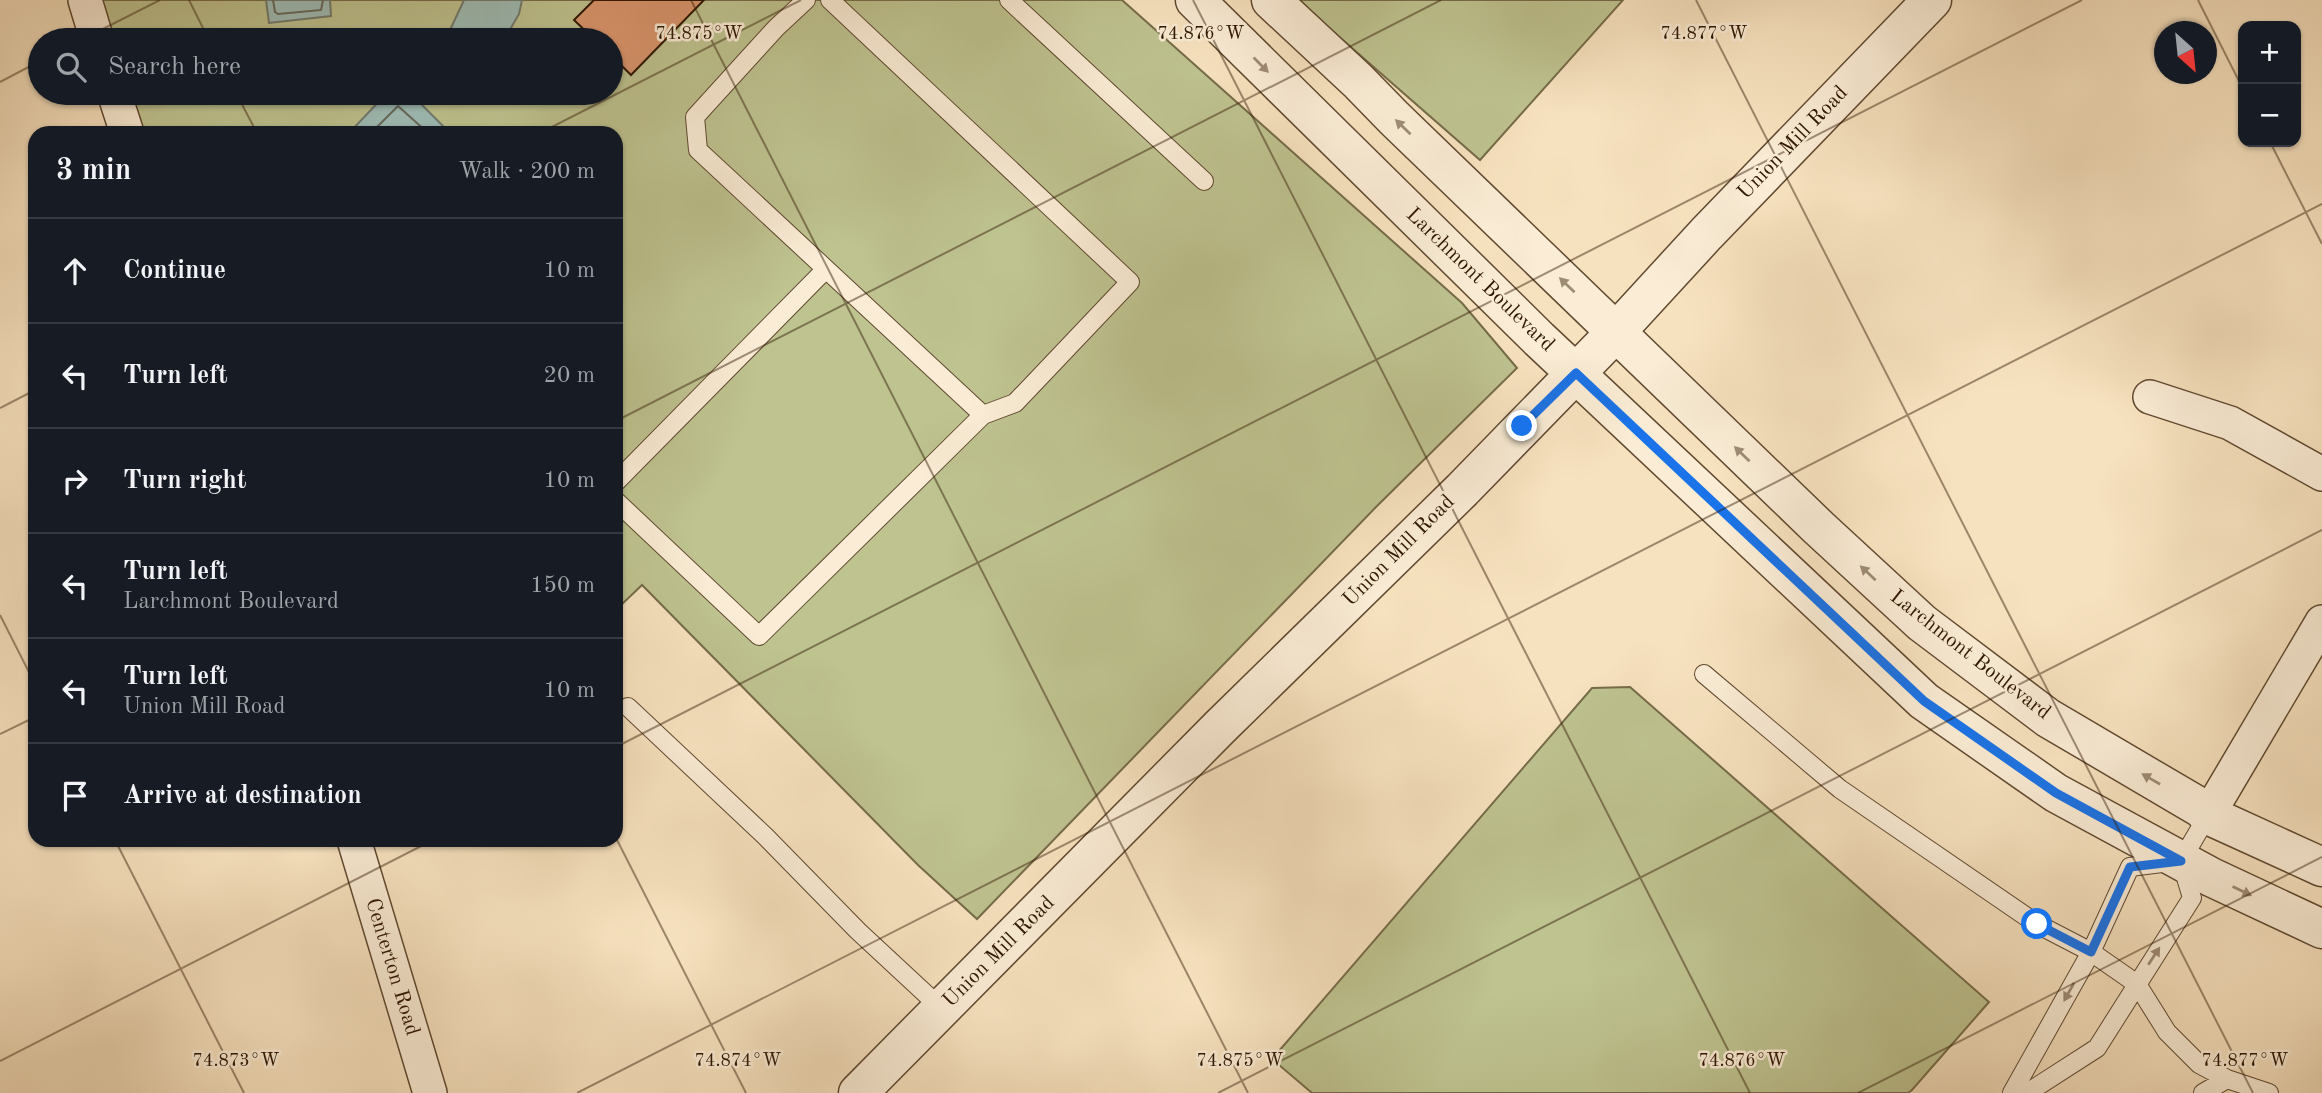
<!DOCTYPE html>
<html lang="en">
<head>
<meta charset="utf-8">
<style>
  body { margin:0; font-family:"Old Standard TT",serif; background:#242831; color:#f1f3f6 }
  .controls { position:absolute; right:21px; top:21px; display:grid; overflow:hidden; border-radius:14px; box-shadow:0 2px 5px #0004 }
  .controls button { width:63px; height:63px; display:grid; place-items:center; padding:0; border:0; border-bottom:2px solid #363941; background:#171b24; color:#f1f3f6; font:35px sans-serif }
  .compass { position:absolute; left:2154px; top:21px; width:63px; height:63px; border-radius:50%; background:#171b24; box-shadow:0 2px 5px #0004; rotate:153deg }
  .stop { position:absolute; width:21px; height:21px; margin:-16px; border:5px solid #1a73e8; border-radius:50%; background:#fff }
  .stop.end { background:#1a73e8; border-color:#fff; box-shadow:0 2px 7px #0008 }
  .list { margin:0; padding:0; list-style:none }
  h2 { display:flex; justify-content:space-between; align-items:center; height:91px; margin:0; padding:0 28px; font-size:30px }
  h2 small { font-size:23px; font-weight:400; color:#9ea1a6 }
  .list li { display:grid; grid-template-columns:46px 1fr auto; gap:21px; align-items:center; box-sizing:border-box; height:105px; padding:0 28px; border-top:2px solid #363941 }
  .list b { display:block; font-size:26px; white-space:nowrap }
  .list p { margin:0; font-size:23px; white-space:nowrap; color:#9ea1a6 }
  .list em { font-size:23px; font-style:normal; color:#9ea1a6 }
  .icon { flex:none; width:38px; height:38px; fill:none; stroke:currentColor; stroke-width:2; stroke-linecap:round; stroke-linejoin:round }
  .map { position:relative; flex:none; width:2322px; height:1093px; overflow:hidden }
  .search { position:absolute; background:#171b24; box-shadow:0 2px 5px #0004; left:28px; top:28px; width:595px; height:77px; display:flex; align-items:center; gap:18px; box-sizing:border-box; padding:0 24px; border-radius:38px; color:#9ea1a6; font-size:26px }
  .panel { position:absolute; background:#171b24; box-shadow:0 2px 5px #0004; left:28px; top:126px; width:595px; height:721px; border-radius:21px }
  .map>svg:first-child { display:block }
  .green { fill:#bec390; stroke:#766c48; stroke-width:2 }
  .water { fill:#9ebdb7; stroke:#717a6e; stroke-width:2 }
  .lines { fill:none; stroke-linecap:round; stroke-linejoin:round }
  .shore { stroke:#666a5c; stroke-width:2 }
  .building { fill:#da956d; stroke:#2e1600; stroke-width:2 }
  .service-casing { stroke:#604930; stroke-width:20 }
  .minor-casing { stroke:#604930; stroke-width:36 }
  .tertiary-casing { stroke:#604930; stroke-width:41 }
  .service { stroke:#faecd5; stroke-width:18 }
  .minor { stroke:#faecd5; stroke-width:33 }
  .tertiary { stroke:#faecd5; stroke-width:38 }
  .oneway { fill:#9e8c75 }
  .route { stroke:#1a73e8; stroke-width:9 }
  .ticks { fill:none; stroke:#2e1600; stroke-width:2; stroke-opacity:0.45 }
  .labels { text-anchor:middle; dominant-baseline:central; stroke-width:5; stroke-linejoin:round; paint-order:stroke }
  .street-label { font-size:21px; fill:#2e1600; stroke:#faecd5 }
  .ticks-label { font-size:18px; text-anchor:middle; fill:#2e1600; stroke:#faecd5; stroke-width:5; stroke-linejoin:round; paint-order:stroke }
</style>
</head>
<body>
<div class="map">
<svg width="2322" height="1093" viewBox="0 0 2322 1093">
  <rect width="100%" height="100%" fill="#f7e2bf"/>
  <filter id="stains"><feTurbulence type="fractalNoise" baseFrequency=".00286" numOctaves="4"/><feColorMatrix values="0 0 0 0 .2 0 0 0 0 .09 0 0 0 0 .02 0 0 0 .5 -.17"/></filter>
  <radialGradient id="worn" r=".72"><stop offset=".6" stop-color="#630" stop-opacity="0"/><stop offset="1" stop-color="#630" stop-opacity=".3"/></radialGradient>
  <path class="green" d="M 99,0 L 1122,0 L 1462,303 L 1517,368 L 1376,507 L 977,919 L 918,865 L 642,585 L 616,610 L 616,133 L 140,133 L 128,93 L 611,93 L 611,40 L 111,40 Z
    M 1297,0 L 1623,0 L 1480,160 Z
    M 1630,687 L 1989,1002 L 1912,1090 L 1908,1093 L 1312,1093 L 1272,1059 L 1592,688 Z"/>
  <path class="water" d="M 266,0 L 330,0 L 331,16 L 269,23 Z
    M 464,0 L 522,0 L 519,14 L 504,40 L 452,40 L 450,30 Z
    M 387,93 L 417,93 L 414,97 L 450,133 L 349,133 Z"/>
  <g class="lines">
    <path class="shore" d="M 273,0 L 275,12 L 278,14 L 321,10 L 323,0
      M 371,133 L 398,106 L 428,133"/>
  </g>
  <path class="building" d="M 594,0 L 704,0 L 631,75 L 611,55 L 611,40 L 595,40 L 574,20 Z"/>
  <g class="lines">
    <g class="service-casing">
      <path id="service" d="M 806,0 L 776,28 L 695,117 L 698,150 L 983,415
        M 1009,0 L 1204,181
        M 616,482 L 826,269
        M 616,501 L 759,636 L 983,415 L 1015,403 L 1130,282 L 830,0
        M 1704,674 L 1840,789 L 2037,924 L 2091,952 L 2137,984 L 2167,1032 L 2199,1064 L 2227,1079 L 2269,1093
        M 628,707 L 765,836 L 858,931 L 942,1009
        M 2012,1093 L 2091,952 L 2130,867 L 2170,862
        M 2027,1093 L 2097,1048 L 2192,898 L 2181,861 L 2208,815
        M 2203,1093 L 2227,1079"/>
    </g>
    <g class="minor-casing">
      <path id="minor" d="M 85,0 L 97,40
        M 114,93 L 127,133
        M 2150,397 L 2230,423 L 2322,474
        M 2208,815 L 2322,622
        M 354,840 L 430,1093"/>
    </g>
    <g class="tertiary-casing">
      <path id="tertiary" d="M 1195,0 L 1539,339 L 1924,701 L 2056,793 L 2211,877 L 2322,929
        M 1271,0 L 1358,81 L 1394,118 L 1819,528 L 1922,623 L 2048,718 L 2201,808 L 2208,815 L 2322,867
        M 858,1093 L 1220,727 L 1462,490 L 1616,332 L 1706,234 L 1932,0"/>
    </g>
    <use href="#service" class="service"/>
    <use href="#minor" class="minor"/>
    <use href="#tertiary" class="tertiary"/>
  </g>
  <defs><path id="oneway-solid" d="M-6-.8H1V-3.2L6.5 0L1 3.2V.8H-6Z" transform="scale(1.75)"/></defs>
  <g class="oneway">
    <use href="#oneway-solid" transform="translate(1261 65) rotate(45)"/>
    <use href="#oneway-solid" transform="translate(1403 127) rotate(-136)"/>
    <use href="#oneway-solid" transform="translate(1567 285) rotate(-136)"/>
    <use href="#oneway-solid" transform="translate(1742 454) rotate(-136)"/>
    <use href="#oneway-solid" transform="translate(1868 573) rotate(-137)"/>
    <use href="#oneway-solid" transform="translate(2151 779) rotate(-150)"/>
    <use href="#oneway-solid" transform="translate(2242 891) rotate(26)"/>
    <use href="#oneway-solid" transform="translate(2154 956) rotate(-57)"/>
    <use href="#oneway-solid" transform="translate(2069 992) rotate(119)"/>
  </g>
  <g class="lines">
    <path class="route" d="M 1522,426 L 1576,373 L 1924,701 L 2056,793 L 2181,861 L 2130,867 L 2091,952 L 2037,924"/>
  </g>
  <path class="ticks" d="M 189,0 L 209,40M 691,0 L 1248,1093M 1193,0 L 1750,1093M 1696,0 L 2253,1093M 2198,0 L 2243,89M 81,40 L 160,0M 0,82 L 40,61M 236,93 L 257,133M 540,133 L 801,0M 2270,142 L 2322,244M 0,408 L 35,390M 616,421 L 1441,0M 0,615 L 35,684M 0,734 L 35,717M 616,747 L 2082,0M 616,838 L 746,1093M 115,840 L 244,1093M 0,1061 L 433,840M 577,1093 L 2322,204M 1218,1093 L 2322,530M 1858,1093 L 2322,857"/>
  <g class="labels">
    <g class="street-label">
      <text transform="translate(1793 143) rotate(-46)">Union Mill Road</text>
      <text transform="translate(1480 280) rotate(44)">Larchmont Boulevard</text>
      <text transform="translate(1399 551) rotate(-45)">Union Mill Road</text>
      <text transform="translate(1970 655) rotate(38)">Larchmont Boulevard</text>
      <text transform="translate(999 952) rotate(-45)">Union Mill Road</text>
      <text transform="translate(392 967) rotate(73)">Centerton Road</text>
    </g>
  </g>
  <g class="ticks-label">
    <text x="699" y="39">74.875°W</text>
    <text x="1201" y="39">74.876°W</text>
    <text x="1704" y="39">74.877°W</text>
    <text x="236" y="1066">74.873°W</text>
    <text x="738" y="1066">74.874°W</text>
    <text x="1240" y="1066">74.875°W</text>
    <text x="1742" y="1066">74.876°W</text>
    <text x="2245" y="1066">74.877°W</text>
  </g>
  <rect width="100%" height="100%" filter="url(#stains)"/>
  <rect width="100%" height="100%" fill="url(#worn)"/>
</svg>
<div class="controls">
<button>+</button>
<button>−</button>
</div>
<svg class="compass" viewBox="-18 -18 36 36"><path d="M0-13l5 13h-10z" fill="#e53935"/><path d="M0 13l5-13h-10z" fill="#9ea1a6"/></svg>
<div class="stop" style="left:2037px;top:924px"></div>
<div class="stop end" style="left:1522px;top:426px"></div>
<div class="search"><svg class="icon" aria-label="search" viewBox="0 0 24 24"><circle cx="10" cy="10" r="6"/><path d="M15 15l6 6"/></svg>Search here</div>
<section class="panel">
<h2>3 min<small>Walk · 200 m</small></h2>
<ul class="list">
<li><svg class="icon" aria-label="ahead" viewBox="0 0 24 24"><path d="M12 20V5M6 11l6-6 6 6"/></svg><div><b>Continue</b></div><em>10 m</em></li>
<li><svg class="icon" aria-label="left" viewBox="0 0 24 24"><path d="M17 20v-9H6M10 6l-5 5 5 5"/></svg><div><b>Turn left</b></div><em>20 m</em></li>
<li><svg class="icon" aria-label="right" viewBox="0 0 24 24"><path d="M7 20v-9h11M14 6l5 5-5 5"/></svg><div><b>Turn right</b></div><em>10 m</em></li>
<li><svg class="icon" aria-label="left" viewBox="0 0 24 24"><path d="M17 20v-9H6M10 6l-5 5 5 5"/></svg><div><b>Turn left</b><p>Larchmont Boulevard</p></div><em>150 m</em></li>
<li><svg class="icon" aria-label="left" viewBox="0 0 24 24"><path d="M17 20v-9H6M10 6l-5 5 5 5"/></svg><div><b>Turn left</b><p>Union Mill Road</p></div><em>10 m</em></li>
<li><svg class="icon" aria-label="arrive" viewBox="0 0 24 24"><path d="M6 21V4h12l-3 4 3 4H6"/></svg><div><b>Arrive at destination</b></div></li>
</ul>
</section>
</div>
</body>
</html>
